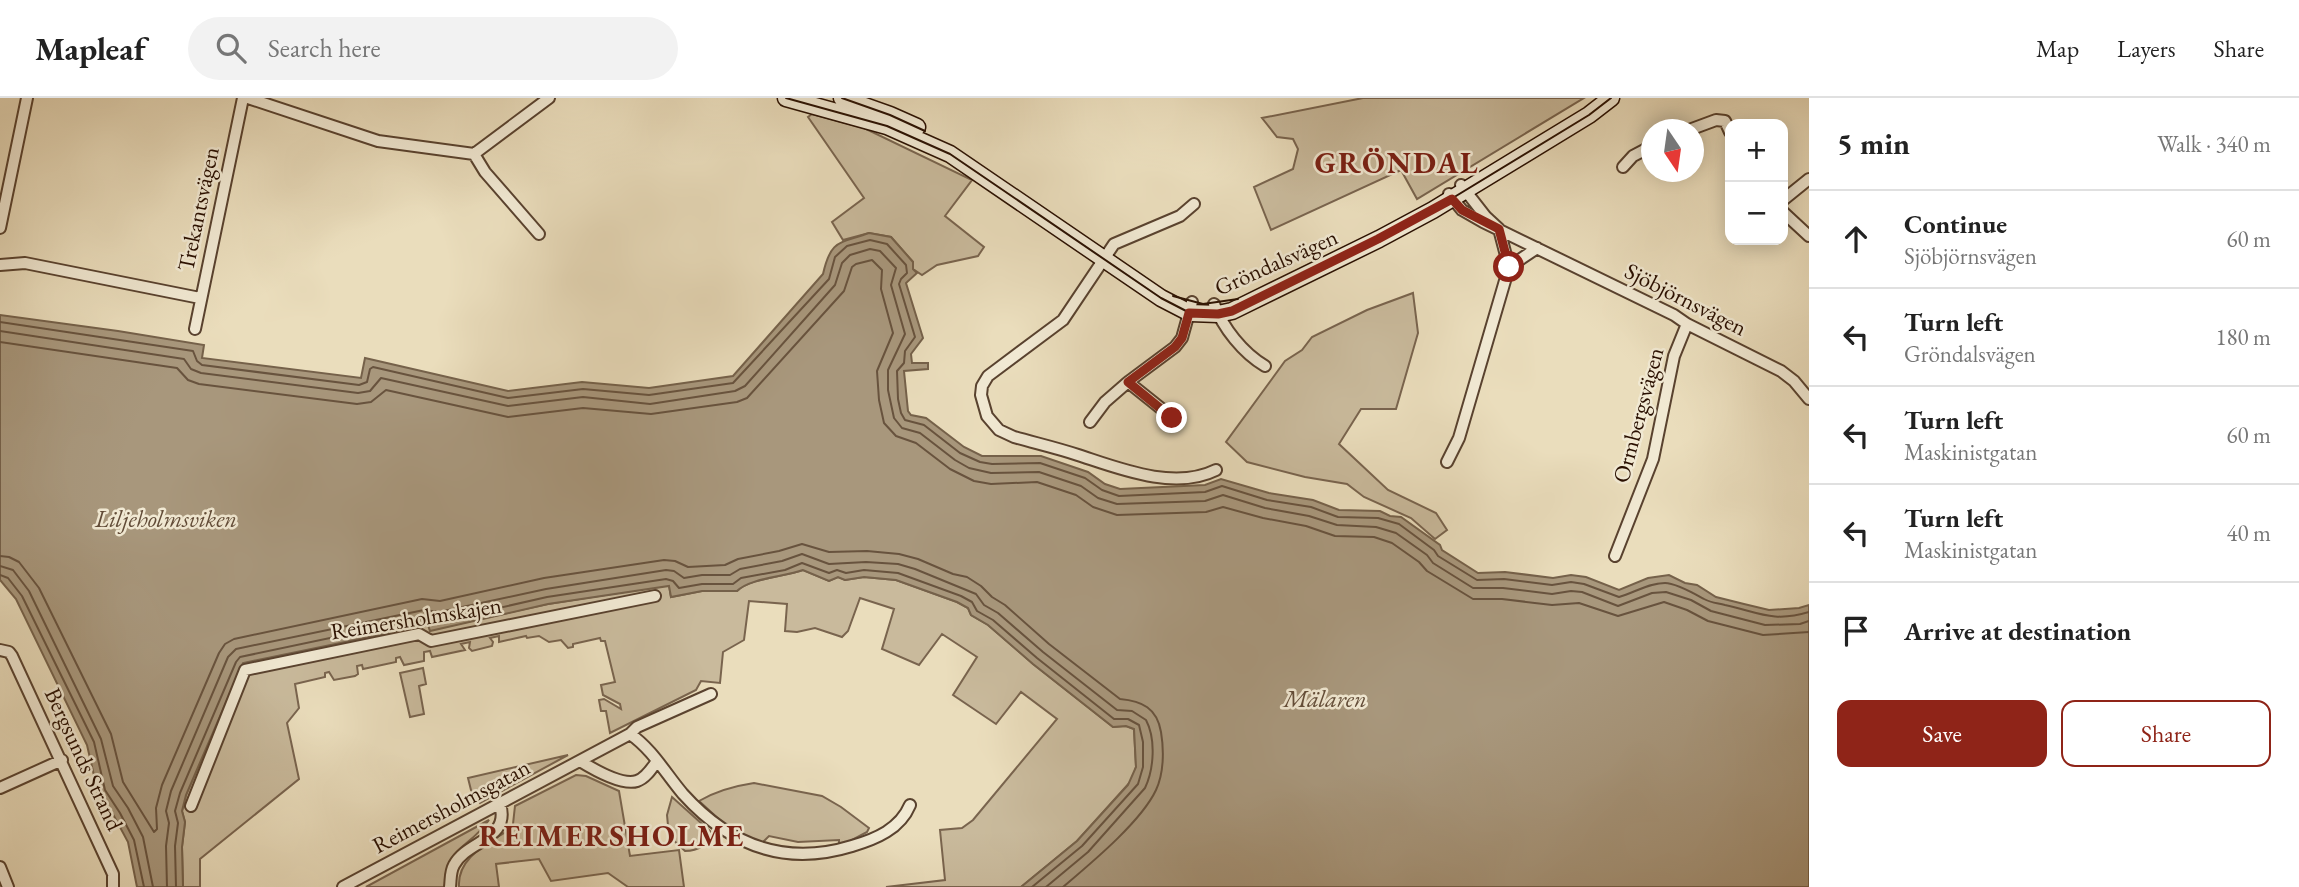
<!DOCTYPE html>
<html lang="en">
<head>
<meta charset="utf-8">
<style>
  body { margin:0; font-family:"EB Garamond",serif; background:#f2f2f2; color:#222 }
  .controls { position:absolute; right:21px; top:21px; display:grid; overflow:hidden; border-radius:14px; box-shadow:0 4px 18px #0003 }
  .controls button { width:63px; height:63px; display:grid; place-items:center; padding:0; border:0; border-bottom:2px solid #e0e0e0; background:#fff; color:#222; font:35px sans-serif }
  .compass { position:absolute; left:1641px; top:21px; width:63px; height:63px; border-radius:50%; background:#fff; box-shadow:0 4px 18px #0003; rotate:167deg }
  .stop { position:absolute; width:21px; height:21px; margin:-16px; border:5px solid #8f2418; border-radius:50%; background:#fff }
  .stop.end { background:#8f2418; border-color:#fff; box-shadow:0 2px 7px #0008 }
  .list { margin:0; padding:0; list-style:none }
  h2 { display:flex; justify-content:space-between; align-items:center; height:91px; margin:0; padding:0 28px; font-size:30px }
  h2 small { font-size:23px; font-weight:400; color:#767676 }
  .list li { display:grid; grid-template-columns:46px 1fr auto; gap:21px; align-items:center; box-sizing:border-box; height:98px; padding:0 28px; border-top:2px solid #e0e0e0 }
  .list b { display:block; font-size:26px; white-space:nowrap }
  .list p { margin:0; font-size:23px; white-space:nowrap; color:#767676 }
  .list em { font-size:23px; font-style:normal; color:#767676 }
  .actions { display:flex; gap:14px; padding:21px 28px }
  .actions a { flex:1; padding:16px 0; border:2px solid #8f2418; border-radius:14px; text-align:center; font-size:24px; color:#8f2418 }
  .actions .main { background:#8f2418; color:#fff }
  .icon { flex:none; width:38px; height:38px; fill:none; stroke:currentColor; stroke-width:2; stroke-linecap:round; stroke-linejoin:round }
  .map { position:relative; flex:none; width:1809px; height:789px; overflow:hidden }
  header { display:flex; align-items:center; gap:42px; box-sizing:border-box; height:98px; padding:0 35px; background:#fff; border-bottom:2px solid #e0e0e0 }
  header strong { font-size:33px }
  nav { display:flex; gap:38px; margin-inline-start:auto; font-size:24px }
  .search { width:490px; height:63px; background:#f2f2f2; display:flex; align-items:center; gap:18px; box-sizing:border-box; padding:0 24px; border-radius:38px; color:#767676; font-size:26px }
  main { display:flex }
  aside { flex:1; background:#fff }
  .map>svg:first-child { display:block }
  .green { fill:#c9ba9c; stroke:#79644e; stroke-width:2 }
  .water { fill:#a8977c; stroke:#75614a; stroke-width:2 }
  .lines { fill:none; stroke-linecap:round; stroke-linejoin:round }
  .shore { stroke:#68533e; stroke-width:2 }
  .street-casing { stroke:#59422f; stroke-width:14 }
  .secondary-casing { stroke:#290f00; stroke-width:19 }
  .street { stroke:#f1e9d3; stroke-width:10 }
  .secondary { stroke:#f1e9d3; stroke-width:16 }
  .tram { stroke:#290f00; stroke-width:2 }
  .route { stroke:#8f2418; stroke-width:9 }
  .labels { text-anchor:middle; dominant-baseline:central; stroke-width:5; stroke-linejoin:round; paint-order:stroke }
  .street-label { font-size:23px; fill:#290f00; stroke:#f1e9d3 }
  .water-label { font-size:24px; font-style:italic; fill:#624c38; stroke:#f1e9d3 }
  .district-label { font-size:30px; font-weight:bold; letter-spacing:2px; fill:#7a1f14; stroke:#f1e9d3 }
</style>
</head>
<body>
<header>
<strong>Mapleaf</strong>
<div class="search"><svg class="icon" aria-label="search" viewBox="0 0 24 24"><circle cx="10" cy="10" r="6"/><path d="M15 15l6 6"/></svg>Search here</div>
<nav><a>Map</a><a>Layers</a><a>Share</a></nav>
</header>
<main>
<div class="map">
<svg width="1809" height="789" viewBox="0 0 1809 789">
  <rect width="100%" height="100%" fill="#eaddbc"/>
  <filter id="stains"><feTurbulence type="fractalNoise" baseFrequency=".00286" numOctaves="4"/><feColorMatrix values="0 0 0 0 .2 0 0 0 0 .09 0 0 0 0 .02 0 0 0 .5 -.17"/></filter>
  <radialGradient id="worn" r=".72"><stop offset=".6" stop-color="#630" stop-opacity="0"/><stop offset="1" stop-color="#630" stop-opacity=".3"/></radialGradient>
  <path class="green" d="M 1363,0 L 1584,0 L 1417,101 L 1401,72 L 1271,132 L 1254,89 L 1293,71 L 1298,51 L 1293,41 L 1277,39 L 1262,20 Z
    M 812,16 L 864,30 L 972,82 L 945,118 L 984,149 L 978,158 L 937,167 L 922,177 L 913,171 L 913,164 L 891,139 L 869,135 L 843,142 L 832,124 L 864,100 L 808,19 Z
    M 1413,195 L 1418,235 L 1396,311 L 1361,311 L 1339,346 L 1388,392 L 1436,415 L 1447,432 L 1435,441 L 1411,420 L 1364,399 L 1347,386 L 1305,379 L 1247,364 L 1226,344 L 1285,263 L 1302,252 L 1312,239 L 1367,212 Z
    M 803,472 L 829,483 L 838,479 L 845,482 L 864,479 L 896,482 L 957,504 L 968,510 L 971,517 L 988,527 L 1033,566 L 1113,629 L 1126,628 L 1134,631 L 1136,669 L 1132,682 L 1077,743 L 1021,789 L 886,789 L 945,782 L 940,732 L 962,730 L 973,722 L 1057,621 L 1021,594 L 996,626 L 953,597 L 977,559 L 942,536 L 919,567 L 882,551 L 894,511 L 860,500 L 848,533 L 842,539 L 815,530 L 797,534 L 785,533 L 787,506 L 749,503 L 744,542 L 723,554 L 720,585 L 701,583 L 696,592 L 610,635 L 606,613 L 601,613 L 599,602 L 604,601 L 621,611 L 620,606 L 603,597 L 601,587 L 615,584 L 605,543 L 601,543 L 600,540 L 573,546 L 573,549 L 568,550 L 561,542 L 549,544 L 539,538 L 527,540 L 526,538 L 499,544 L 499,538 L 490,540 L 493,544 L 492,548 L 472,553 L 469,550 L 470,544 L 461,546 L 465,552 L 432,559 L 430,553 L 424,554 L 424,563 L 404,567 L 400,559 L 396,560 L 396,564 L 363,571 L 362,567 L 357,568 L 358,576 L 355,578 L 334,582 L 329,574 L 325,575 L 325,579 L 295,586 L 299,610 L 287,625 L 299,681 L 200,761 L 200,789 L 183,789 L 182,749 L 185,724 L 182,713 L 186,697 L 242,566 L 429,527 L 430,532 L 548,506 L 669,487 L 671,499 L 702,493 L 737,493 C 750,480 784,479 803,472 Z
    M 423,570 L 426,586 L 419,588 L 424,616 L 410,619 L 400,575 Z
    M 568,657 L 480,705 L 471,692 L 468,680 Z
    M 576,677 L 586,678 L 619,693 L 630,758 L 679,752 L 684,789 L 628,789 L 608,775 L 551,783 L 539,761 L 496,766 L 499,789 L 459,789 C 457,759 488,746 510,731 L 513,726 L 515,708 Z
    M 754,685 L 822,698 L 841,709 L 869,730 L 867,734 L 839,749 L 839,742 L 798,744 L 769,738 L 761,746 L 734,735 L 699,703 C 716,693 734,688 754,685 Z
    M 672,699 L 711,734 C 709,747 698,753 685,753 L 669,738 L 667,717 Z
    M 489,722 C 468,752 446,747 445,789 L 366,789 Z"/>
  <path class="water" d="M 869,135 L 891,139 L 913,164 L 913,171 L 917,175 L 906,185 L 923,240 L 911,256 L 912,265 L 928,265 L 928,271 L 904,273 L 908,313 L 911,317 L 926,320 L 964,349 L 982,358 L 1041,358 L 1088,374 L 1105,386 L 1120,391 L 1205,387 L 1221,381 L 1269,395 L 1313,402 L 1339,412 L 1380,413 L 1390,418 L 1401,419 L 1440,447 L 1442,452 L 1478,475 L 1505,474 L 1553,480 L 1571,477 L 1586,479 L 1619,492 L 1648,480 L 1669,477 L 1685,485 L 1697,487 L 1716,499 L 1744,506 L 1769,512 L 1799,510 L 1809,507 L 1809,789 L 1021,789 L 1077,743 L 1128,687 L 1136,669 L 1134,631 L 1126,628 L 1113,629 L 1033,566 L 988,527 L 971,517 L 968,510 L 957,504 L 896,482 L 864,479 L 845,482 L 838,479 L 829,483 L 803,472 C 784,479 750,480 737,493 L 702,493 L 671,499 L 669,488 L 548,506 L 430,533 L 428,527 L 243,565 L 186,697 L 182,713 L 185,724 L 182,749 L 183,789 L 137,789 L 128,744 L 114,718 L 98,695 L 87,647 L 16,501 L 0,482 L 0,217 L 118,233 L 204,247 L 202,260 L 361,280 L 365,260 L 508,293 L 582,284 L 649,290 L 733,278 L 823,176 C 831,141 839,146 869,135 Z"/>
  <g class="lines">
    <path class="shore" d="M 0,224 L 193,253 L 197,263 L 202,267 L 359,287 L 367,284 L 370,271 L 373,269 L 508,300 L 583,291 L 649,297 L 733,285 L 829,181 L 835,159 L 847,148 L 870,142 L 887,146 L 906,167 L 907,175 L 901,181 L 899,186 L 915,239 L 905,253 L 904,265 L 897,273 L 898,301 L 901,315 L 905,322 L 924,327 L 960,355 L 980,364 L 992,366 L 1040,365 L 1085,380 L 1102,392 L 1119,398 L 1205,394 L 1222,388 L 1267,402 L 1311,409 L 1338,419 L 1378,420 L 1399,426 L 1434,452 L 1438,458 L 1477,482 L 1504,481 L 1552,487 L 1571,484 L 1584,486 L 1619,499 C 1634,495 1648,485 1665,485 C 1676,485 1695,496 1704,501 C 1711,505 1717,505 1725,507 C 1758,514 1773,525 1809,514
      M 0,233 L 184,261 L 191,271 L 201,275 L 358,295 L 370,293 L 381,280 L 508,308 L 583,299 L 650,306 L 735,293 L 745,288 L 835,187 L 842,165 L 850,157 L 870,151 L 880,153 L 896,170 L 891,187 L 905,236 L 888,272 L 888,292 L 894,320 L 902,330 L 920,335 L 955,362 L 969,370 L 991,375 L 1039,374 L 1081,388 L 1098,400 L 1117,406 L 1205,403 L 1223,397 L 1265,410 L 1309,418 L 1337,427 L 1376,429 L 1396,435 L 1427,457 L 1433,465 L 1473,490 L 1503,490 L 1552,496 L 1571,493 L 1582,494 L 1618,508 L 1652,495 L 1666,494 L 1691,502 L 1711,513 L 1765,527 L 1800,526 L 1809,523
      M 0,244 L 177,270 L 188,282 L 199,286 L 357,306 L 371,304 L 386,292 L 508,319 L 583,310 L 651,316 L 737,304 L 747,300 L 844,193 L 852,169 L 856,166 L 872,162 L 882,172 L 881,191 L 893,235 L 877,273 L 879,302 L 884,325 L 896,338 L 916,345 L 950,371 L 974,383 L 991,386 L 1037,384 L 1076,397 L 1093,409 L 1117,417 L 1206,414 L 1223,409 L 1263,420 L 1306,428 L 1335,438 L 1374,439 L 1392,445 L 1419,464 L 1427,473 L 1473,501 L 1502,501 L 1552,507 L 1579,505 L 1618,518 L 1664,504 L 1687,512 L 1708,523 L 1763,537 L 1809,534
      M 0,458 L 9,459 L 19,464 L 39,490 L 111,636 L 123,684 L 154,734 L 157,731 L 156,710 L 162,687 L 219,555 L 225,546 L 234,541 L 422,501 L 440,503 L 544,480 L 664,462 L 675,463 L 688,469 L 725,467 L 738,461 L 779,453 L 802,446 L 829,454 L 867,453 L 899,456 L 918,461 L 953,476 L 967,479 L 981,488 L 992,499 L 1005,507 L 1049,546 L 1120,601 C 1142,603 1157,610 1161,634 C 1164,652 1164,675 1156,692 C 1141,724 1090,766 1063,789
      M 0,468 L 13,472 L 29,493 L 101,641 L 113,688 L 128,710 L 143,739 L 153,789
      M 0,477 L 8,480 L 22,498 L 94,644 L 105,692 L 120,715 L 134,742 L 144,789
      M 167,789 L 166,748 L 169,725 L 166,713 L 171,693 L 228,559 L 236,551 L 424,512 L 439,514 L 546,491 L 666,472 L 674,473 L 684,480 L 702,477 L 730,477 L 740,471 L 782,463 L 802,456 L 829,466 L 866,464 L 898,466 L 915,471 L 976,496 L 984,507 L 998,515 L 1043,554 L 1117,612 L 1132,613 L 1146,622 C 1156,641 1154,671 1145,690 L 1088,754 L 1046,789
      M 176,789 L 175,748 L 178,725 L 175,713 L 180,695 L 236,564 L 240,559 L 425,520 L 437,524 L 547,499 L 666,481 L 673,483 L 679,490 L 702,486 L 733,486 L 741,480 L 785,472 L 802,465 L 829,475 L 837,472 L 846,475 L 864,472 L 898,475 L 961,498 L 972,504 L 977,513 L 993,522 L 1037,560 L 1114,621 L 1128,621 L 1139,627 L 1143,644 L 1143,669 L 1138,686 L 1082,748 L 1032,789"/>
    <g class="street-casing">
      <path id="street" d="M 248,0 L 378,43 L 474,56 L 549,0
        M 1689,32 L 1716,22 L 1725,23 L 1730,34
        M 474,56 L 485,74 L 539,136
        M 1623,69 L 1633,58 L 1652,48
        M 1449,96 L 1462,112 L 1483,124 L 1674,217 L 1687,226 L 1781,273 L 1794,283 L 1809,301
        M 1783,102 L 1809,81
        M 1194,106 L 1180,118 L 1114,146 L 1063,222 L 988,278 L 982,288 L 981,297 L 987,318 L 999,332 L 1014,339 C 1035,345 1057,350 1078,357 C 1118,370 1174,393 1216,372
        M 1783,114 L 1809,138
        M 0,130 L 27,0
        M 0,167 L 25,165 L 200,200
        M 1509,169 L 1537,150
        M 1214,206 C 1223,230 1243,255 1265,268
        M 195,231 L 243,0
        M 1128,284 L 1173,320
        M 1090,324 L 1105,304 L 1128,284 L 1175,249 L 1182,240 L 1192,204
        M 1447,364 L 1459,340 L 1509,169 L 1499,131 L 1486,119 L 1461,87
        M 1615,458 L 1653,361 L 1674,258 L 1687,226
        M 0,552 L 9,554 L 12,558 L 113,776 L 113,789
        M 630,636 C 652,651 666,676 683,696 C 729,747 784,769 852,748 C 876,741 900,731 910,707
        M 580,663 C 593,671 622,688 637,683 C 646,680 652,670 657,663
        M 0,690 L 62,662
        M 191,708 L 245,572 L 419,536 L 431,543 L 655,498
        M 0,769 L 8,789
        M 343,789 L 630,636 L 637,629 L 711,596
        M 450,789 C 451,781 450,774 454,767 C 467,742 511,742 500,706"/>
    </g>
    <g class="secondary-casing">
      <path id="secondary" d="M 786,0 L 887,28 L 950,56 L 1161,200 L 1190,215 L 1218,216 L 1232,213 L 1379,141 L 1433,112 L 1589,17 L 1611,0
        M 842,0 L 890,17 L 917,29"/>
    </g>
    <use href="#street" class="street"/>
    <use href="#secondary" class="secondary"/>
    <path class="tram" d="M 786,0 L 887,28 L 950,56 L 1161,200 L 1190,215 L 1218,216 L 1232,213 L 1379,141 L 1433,112 L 1589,17 L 1611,0
      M 842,0 L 890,17 L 925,33
      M 1173,198 L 1203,206 L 1238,201"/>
  </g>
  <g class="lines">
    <path class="route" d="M 1172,320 L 1128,284 L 1175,249 L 1182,240 L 1189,215 L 1218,216 L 1232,213 L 1378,141 L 1452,101 L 1462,112 L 1499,131 L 1509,169"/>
  </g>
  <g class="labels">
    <g class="street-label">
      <text transform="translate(198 111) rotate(-78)">Trekantsvägen</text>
      <text transform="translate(1276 164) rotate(-24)">Gröndalsvägen</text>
      <text transform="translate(1686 201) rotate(27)">Sjöbjörnsvägen</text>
      <text transform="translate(1638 317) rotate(-75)">Ormbergsvägen</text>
      <text transform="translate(416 520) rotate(-9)">Reimersholmskajen</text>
      <text transform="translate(84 661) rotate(65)">Bergsunds Strand</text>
      <text transform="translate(451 708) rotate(-28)">Reimersholmsgatan</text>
    </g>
    <g class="water-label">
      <text x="166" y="420">Liljeholmsviken</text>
      <text x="1325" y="600">Mälaren</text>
    </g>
    <g class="district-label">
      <text x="1397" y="64">GRÖNDAL</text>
      <text x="612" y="737">REIMERSHOLME</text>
    </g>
  </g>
  <rect width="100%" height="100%" filter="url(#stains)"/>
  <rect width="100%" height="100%" fill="url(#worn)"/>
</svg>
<div class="controls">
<button>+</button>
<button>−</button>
</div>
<svg class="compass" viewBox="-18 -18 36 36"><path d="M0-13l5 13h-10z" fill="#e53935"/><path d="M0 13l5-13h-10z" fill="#767676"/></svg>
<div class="stop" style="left:1509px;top:169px"></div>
<div class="stop end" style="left:1172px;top:320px"></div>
</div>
<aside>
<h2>5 min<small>Walk · 340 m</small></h2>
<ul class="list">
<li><svg class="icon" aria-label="ahead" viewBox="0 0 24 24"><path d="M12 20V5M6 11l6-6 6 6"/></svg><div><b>Continue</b><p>Sjöbjörnsvägen</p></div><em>60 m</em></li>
<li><svg class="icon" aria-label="left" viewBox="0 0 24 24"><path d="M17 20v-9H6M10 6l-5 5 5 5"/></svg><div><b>Turn left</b><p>Gröndalsvägen</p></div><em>180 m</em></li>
<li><svg class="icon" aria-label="left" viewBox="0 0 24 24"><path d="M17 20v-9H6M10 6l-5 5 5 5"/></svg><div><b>Turn left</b><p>Maskinistgatan</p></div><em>60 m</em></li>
<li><svg class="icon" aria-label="left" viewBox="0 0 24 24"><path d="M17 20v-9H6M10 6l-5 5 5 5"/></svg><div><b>Turn left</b><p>Maskinistgatan</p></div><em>40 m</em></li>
<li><svg class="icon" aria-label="arrive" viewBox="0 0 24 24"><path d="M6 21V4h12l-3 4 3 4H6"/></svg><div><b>Arrive at destination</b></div></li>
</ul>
<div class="actions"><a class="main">Save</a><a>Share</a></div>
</aside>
</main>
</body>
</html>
